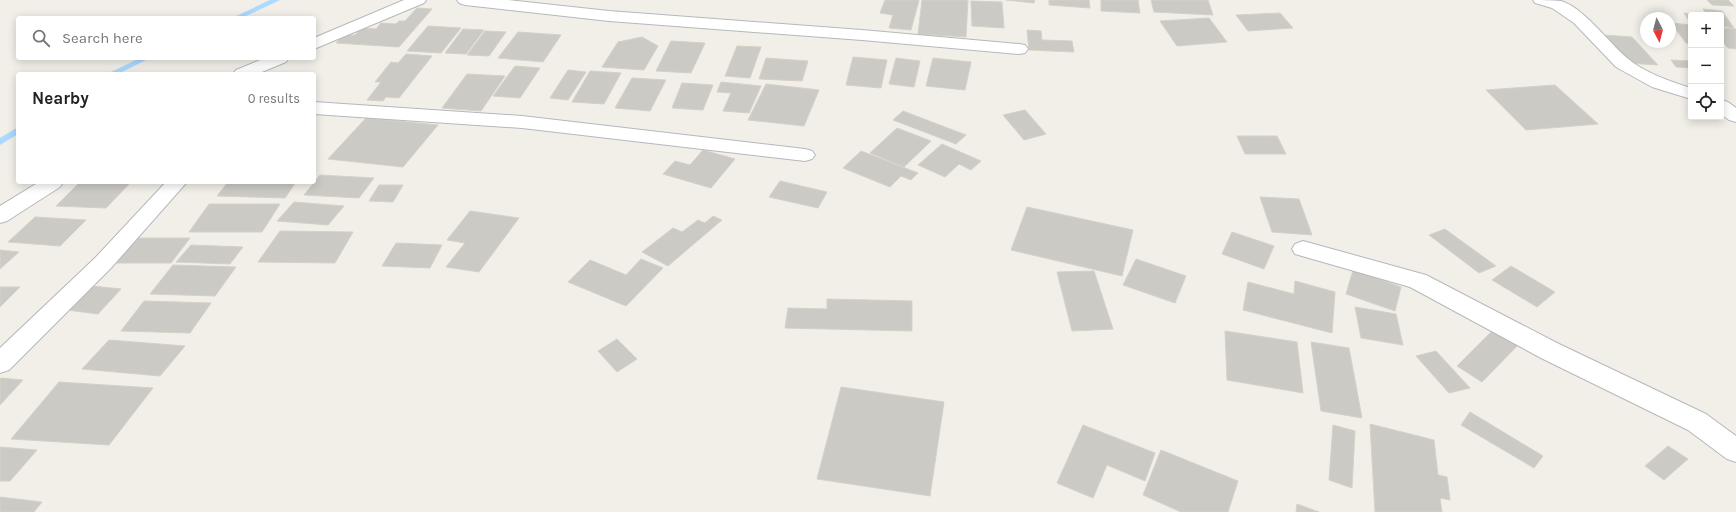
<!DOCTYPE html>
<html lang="en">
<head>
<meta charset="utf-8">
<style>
  body { margin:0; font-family:Karla,sans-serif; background:#f2f2f2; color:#222 }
  .controls { position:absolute; right:12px; top:12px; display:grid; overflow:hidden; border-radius:4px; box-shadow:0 2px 10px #0003 }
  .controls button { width:36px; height:36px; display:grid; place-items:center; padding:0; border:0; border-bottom:1px solid #e0e0e0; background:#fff; color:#222; font:20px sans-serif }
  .compass { position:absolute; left:1640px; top:12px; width:36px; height:36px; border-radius:50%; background:#fff; box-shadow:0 2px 10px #0003; rotate:173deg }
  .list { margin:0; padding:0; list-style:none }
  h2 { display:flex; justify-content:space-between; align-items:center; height:52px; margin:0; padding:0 16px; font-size:17px }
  h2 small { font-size:13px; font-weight:400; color:#767676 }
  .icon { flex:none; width:22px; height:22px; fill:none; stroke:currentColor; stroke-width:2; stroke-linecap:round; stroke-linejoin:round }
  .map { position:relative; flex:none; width:1736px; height:512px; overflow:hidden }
  .search { position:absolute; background:#fff; box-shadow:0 2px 10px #0003; left:16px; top:16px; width:300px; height:44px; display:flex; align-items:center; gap:10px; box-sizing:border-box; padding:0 14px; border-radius:4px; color:#767676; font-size:15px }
  .panel { position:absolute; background:#fff; box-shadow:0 2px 10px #0003; left:16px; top:72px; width:300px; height:112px; border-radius:4px }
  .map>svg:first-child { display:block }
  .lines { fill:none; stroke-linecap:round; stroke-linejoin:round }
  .stream { fill:#aadaff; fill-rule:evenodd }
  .building { fill:#cccac5; stroke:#d6d1c6 }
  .minor-casing { stroke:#b5b8bc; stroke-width:2 }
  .minor { fill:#fff; fill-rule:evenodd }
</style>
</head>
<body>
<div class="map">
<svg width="1736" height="512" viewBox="0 0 1736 512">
  <rect width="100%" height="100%" fill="#f1efe8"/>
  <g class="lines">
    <path class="stream" d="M 270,0 L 280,0 L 242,18 L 232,18 Z
      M 140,58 L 150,58 L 118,74 L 107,74 Z
      M 18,127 L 18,134 L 0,145 L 0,138 Z"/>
  </g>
  <path class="building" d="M 885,0 L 919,0 L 911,30 L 889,28 L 893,15 L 880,13 Z
    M 922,0 L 968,0 L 966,37 L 918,34 Z
    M 1006,0 L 1035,0 L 1034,3 Z
    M 1049,0 L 1089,0 L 1090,8 L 1049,5 Z
    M 1101,0 L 1138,0 L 1140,13 L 1101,11 Z
    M 1151,0 L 1208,0 L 1213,15 L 1154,12 Z
    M 1707,0 L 1728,0 L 1734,6 L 1712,5 Z
    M 971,1 L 1002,2 L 1004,28 L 972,26 Z
    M 417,8 L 432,9 L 399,47 L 336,43 L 344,35 L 355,35 L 362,28 L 376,29 L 381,23 L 396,24 L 399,21 L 405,21 Z
    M 1703,9 L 1722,11 L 1734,28 L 1721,26 L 1721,15 L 1707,15 Z
    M 1280,13 L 1293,28 L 1248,31 L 1236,15 Z
    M 1684,13 L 1701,15 L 1691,15 L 1691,22 L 1690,22 Z
    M 1209,18 L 1227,42 L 1177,46 L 1160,21 Z
    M 1671,23 L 1691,25 L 1691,44 L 1686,43 Z
    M 428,26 L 461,28 L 441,53 L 407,51 Z
    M 1721,28 L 1736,29 L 1736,49 L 1728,48 L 1721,40 Z
    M 463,29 L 484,30 L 466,54 L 445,53 Z
    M 1027,30 L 1041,31 L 1042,40 L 1072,41 L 1074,52 L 1029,50 Z
    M 485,31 L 506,32 L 489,56 L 467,55 Z
    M 518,32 L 561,35 L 543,62 L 498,58 Z
    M 1603,35 L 1632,37 L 1658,65 L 1627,63 Z
    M 642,37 L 658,46 L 644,70 L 602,67 L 618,42 Z
    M 671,41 L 705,43 L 691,73 L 656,71 Z
    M 737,46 L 761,47 L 750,78 L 725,76 Z
    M 406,54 L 432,56 L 399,98 L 386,97 L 383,101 L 367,100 L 381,82 L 375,82 L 391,62 L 398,63 Z
    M 853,57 L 887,60 L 881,88 L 846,85 Z
    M 766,58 L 808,61 L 802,81 L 759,79 Z
    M 896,58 L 920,61 L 914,87 L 889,84 Z
    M 933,58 L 971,62 L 965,90 L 926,86 Z
    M 1671,60 L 1691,61 L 1691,68 L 1676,67 Z
    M 515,66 L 540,68 L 520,98 L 493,96 Z
    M 568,70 L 586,72 L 568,100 L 550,98 Z
    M 590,71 L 621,73 L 604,104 L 572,102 Z
    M 467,74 L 505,76 L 481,111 L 442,108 Z
    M 632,78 L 666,80 L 650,111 L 615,108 Z
    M 721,82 L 761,86 L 749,113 L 723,111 L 731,93 L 717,92 Z
    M 682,83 L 713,85 L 703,110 L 672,108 Z
    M 766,84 L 819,90 L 804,126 L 748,120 Z
    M 1555,85 L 1598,124 L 1526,130 L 1486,90 Z
    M 1025,110 L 1046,134 L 1024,140 L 1003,115 Z
    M 903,111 L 966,135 L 956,144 L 893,120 Z
    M 366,118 L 438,125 L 403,167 L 328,159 Z
    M 897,128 L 931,141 L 904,167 L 870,153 Z
    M 1237,136 L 1277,136 L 1286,154 L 1245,154 Z
    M 942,144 L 981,161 L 971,170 L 959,164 L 945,177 L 918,165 Z
    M 703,150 L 735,159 L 711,188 L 663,174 L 675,161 L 690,165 Z
    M 861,151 L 918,173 L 911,180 L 901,176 L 890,187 L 843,168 Z
    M 320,175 L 374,178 L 359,198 L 304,195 Z
    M 780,181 L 827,192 L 818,208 L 769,197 Z
    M 80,182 L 131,182 L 106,208 L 56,206 Z
    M 228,182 L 296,182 L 285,198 L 217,196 Z
    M 379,185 L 403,185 L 393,202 L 369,201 Z
    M 1260,197 L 1299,199 L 1312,235 L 1272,232 Z
    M 294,202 L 344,206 L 328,225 L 277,221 Z
    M 209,204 L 280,204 L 262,232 L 189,232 Z
    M 1027,207 L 1133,230 L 1122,276 L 1011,250 Z
    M 470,211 L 519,218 L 479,272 L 446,267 L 465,243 L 447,240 Z
    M 713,216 L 722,220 L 668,266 L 642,252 L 673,228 L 682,232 L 698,220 L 705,223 Z
    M 35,217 L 86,220 L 60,246 L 8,242 Z
    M 1445,229 L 1496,266 L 1479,273 L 1429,235 Z
    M 280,231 L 353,232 L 335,263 L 258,262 Z
    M 1232,232 L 1274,246 L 1264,269 L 1222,254 Z
    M 136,238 L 190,238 L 171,263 L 116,263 Z
    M 396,243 L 442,245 L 430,268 L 382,266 Z
    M 191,245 L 243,247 L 230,264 L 176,262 Z
    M 0,250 L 19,252 L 0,269 Z
    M 641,259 L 663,268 L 626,306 L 568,282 L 590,260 L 626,275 Z
    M 1136,259 L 1186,276 L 1175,303 L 1123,285 Z
    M 173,265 L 236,267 L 215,296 L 150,294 Z
    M 1511,266 L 1555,292 L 1537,307 L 1492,280 Z
    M 1353,270 L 1401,287 L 1395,311 L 1346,294 Z
    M 1094,271 L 1113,329 L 1072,331 L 1057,272 Z
    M 1295,281 L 1335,292 L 1332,333 L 1243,310 L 1248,282 L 1294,294 Z
    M 92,286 L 121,289 L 98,314 L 67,310 Z
    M 0,287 L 20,287 L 0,307 Z
    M 827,299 L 912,301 L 912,331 L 785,328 L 788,308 L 827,309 Z
    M 144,301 L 211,303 L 190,333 L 121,331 Z
    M 1355,307 L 1396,314 L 1403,345 L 1361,338 Z
    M 1495,328 L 1520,343 L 1482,382 L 1457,366 Z
    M 1225,331 L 1297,342 L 1303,393 L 1227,380 Z
    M 617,339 L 637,359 L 617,372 L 598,351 Z
    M 109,340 L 185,346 L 160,376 L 82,369 Z
    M 1311,342 L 1349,348 L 1362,418 L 1321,411 Z
    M 1436,351 L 1470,388 L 1449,393 L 1416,356 Z
    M 1,378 L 23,380 L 0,405 L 0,379 Z
    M 59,382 L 153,388 L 109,445 L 11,439 Z
    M 841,387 L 944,402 L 930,496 L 817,479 Z
    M 1470,412 L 1543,456 L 1534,468 L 1461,425 Z
    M 1370,424 L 1434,440 L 1438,475 L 1447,477 L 1450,500 L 1440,498 L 1442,512 L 1375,512 Z
    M 1083,425 L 1155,453 L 1145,481 L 1107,465 L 1093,498 L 1057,483 Z
    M 1333,425 L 1355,431 L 1352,488 L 1329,480 Z
    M 1668,446 L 1688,459 L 1664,480 L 1645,466 Z
    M 0,447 L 37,450 L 10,481 L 0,481 Z
    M 1161,450 L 1238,481 L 1228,512 L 1181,512 L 1143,495 Z
    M 0,497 L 42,502 L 34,512 L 0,512 Z
    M 1297,504 L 1319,512 L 1296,512 Z"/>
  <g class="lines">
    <g class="minor-casing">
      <path id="minor" d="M 404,0 L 426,0 L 424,3 L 314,49 L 314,38 Z
        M 457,0 L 508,0 L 609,11 L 862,30 L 1019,44 L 1025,45 L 1028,49 L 1025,53 L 1019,54 L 862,40 L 609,21 L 465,5 L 459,3 Z
        M 1533,0 C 1542,0 1552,0 1561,1 C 1583,7 1609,43 1627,58 C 1643,72 1671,82 1691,88 L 1691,99 L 1652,87 L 1616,67 L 1574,23 L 1552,8 L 1535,3 Z
        M 265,58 L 289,58 L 286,62 L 257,74 L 233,74 L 236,70 Z
        M 1721,100 L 1728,102 L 1736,108 L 1736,122 L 1729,120 L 1721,114 Z
        M 314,102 L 522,116 L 805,149 L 812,151 L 815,155 L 812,159 L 805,161 L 522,128 L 314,114 Z
        M 39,182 L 63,182 L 60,187 L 7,221 L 0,223 L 0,206 Z
        M 166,182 L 187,182 L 111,268 L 9,370 L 0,373 L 0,348 L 95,258 Z
        M 1303,241 L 1426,275 L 1559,344 L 1706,414 L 1736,436 L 1736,462 L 1727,459 L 1688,430 L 1541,358 L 1410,287 L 1295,254 L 1292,249 L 1295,244 Z"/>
    </g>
    <use href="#minor" class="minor"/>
  </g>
</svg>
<div class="controls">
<button>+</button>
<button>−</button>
<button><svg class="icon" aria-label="locate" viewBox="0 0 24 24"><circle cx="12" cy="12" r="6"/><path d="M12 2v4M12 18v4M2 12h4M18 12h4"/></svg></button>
</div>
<svg class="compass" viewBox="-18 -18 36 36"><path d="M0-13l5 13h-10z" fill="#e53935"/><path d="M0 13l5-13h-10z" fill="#767676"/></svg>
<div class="search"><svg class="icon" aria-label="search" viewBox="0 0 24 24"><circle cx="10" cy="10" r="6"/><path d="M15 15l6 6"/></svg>Search here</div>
<section class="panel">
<h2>Nearby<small>0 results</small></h2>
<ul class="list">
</ul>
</section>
</div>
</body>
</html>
